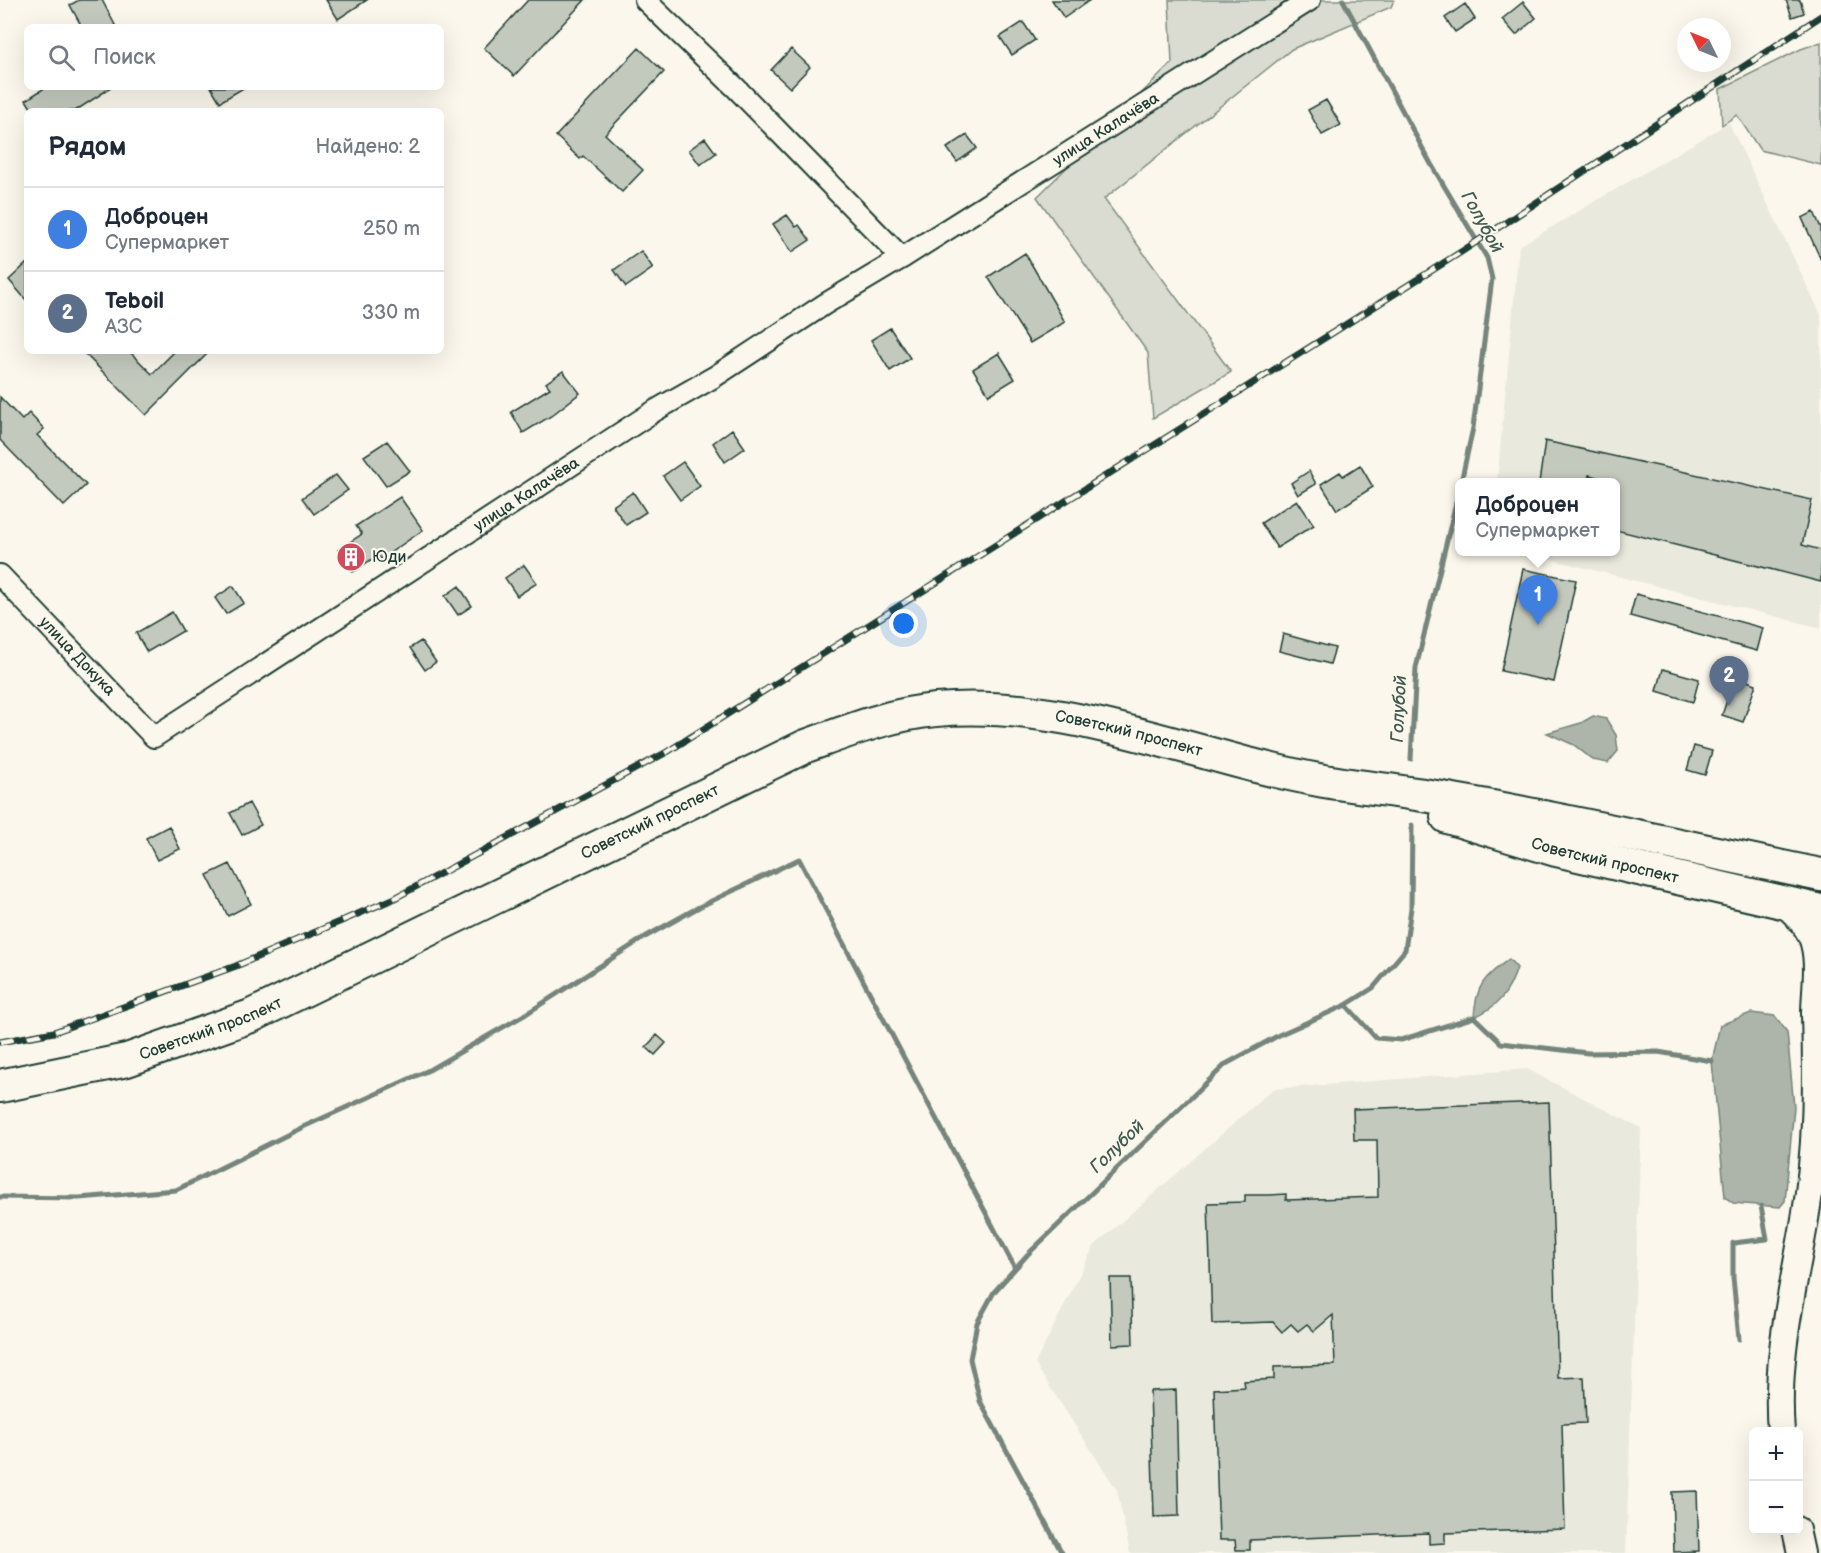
<!DOCTYPE html>
<html lang="ru">
<head>
<meta charset="utf-8">
<style>
  body { margin:0; font-family:"Balsamiq Sans",sans-serif; background:#f6f6f7; color:#1f2937 }
  .controls { position:absolute; right:18px; bottom:18px; display:grid; overflow:hidden; border-radius:9px; box-shadow:0 6px 24px #0002 }
  .controls button { width:54px; height:54px; display:grid; place-items:center; padding:0; border:0; border-bottom:2px solid #e0e1e3; background:#fff; color:#1f2937; font:30px sans-serif }
  .compass { position:absolute; left:1677px; top:18px; width:54px; height:54px; border-radius:50%; background:#fff; box-shadow:0 6px 24px #0002; rotate:313deg }
  .you { position:absolute; left:904px; top:624px; width:21px; height:21px; margin:-15px; border:4px solid #fff; border-radius:50%; background:#1a73e8; box-shadow:0 0 0 9px #1a73e833 }
  .badge { display:grid; place-items:center; width:39px; height:39px; border-radius:50%; background:#2563eb; color:#fff; font-size:20px; font-weight:700 }
  .pin { position:absolute; translate:-50% -50px; filter:drop-shadow(0 2px 3px #0008) }
  .pin::after { content:''; position:absolute; top:32px; width:21px; height:18px; background:inherit; clip-path:polygon(0 0,100% 0,50% 100%) }
  .popup { position:absolute; left:1455px; top:478px; width:165px; height:78px; box-sizing:border-box; display:grid; place-content:center; border-radius:9px; background:#fff; filter:drop-shadow(0 2px 4px #0005); font-size:20px; white-space:nowrap; color:#747a83 }
  .popup b { font-size:22px; color:#1f2937 }
  .popup::after { content:''; position:absolute; left:50%; top:100%; margin-left:-12px; border:12px solid transparent; border-top-color:#fff }
  .list { margin:0; padding:0; list-style:none }
  h2 { display:flex; justify-content:space-between; align-items:center; height:78px; margin:0; padding:0 24px; font-size:26px }
  h2 small { font-size:20px; font-weight:400; color:#747a83 }
  .list li { display:grid; grid-template-columns:39px 1fr auto; gap:18px; align-items:center; box-sizing:border-box; height:84px; padding:0 24px; border-top:2px solid #e0e1e3 }
  .list b { display:block; font-size:22px; white-space:nowrap }
  .list p { margin:0; font-size:20px; white-space:nowrap; color:#747a83 }
  .list em { font-size:20px; font-style:normal; color:#747a83 }
  .icon { flex:none; width:33px; height:33px; fill:none; stroke:currentColor; stroke-width:2; stroke-linecap:round; stroke-linejoin:round }
  .map { position:relative; flex:none; width:1821px; height:1553px; overflow:hidden }
  .search { position:absolute; background:#fff; box-shadow:0 6px 24px #0002; left:24px; top:24px; width:420px; height:66px; display:flex; align-items:center; gap:15px; box-sizing:border-box; padding:0 21px; border-radius:9px; color:#747a83; font-size:22px }
  .panel { position:absolute; background:#fff; box-shadow:0 6px 24px #0002; left:24px; top:108px; width:420px; height:246px; border-radius:9px }
  .map>svg:first-child { display:block }
  .built { fill:#eae9de }
  .green { fill:#dbdcd1; stroke:#7d8c82; stroke-width:1.5 }
  .water { fill:#adb4aa; stroke:#74847b; stroke-width:1.5 }
  .lines { fill:none; stroke-linecap:round; stroke-linejoin:round }
  .stream { stroke:#74847b; stroke-width:5 }
  .building { fill:#c4c9be; stroke:#1f3d34; stroke-width:1.5 }
  .minor-casing { stroke:#1f3d34; stroke-width:24 }
  .tertiary-casing { stroke:#1f3d34; stroke-width:30 }
  .primary-casing { stroke:#1f3d34; stroke-width:36 }
  .minor { stroke:#fbf7ec; stroke-width:20 }
  .tertiary { stroke:#fbf7ec; stroke-width:26 }
  .primary { stroke:#fbf7ec; stroke-width:32 }
  .rail-casing { stroke:#1f3d34; stroke-width:7 }
  .rail { stroke:#fbf7ec; stroke-width:4.5; stroke-dasharray:14; stroke-linecap:butt }
  .labels { text-anchor:middle; dominant-baseline:central; stroke-width:4.5; stroke-linejoin:round; paint-order:stroke }
  .street-label { font-size:16px; fill:#1f3d34; stroke:#fbf7ec }
  .poi-label { font-size:16px; fill:#1f3d34; stroke:#fbf7ec; text-anchor:start }
  .water-label { font-size:18px; font-style:italic; fill:#425b52; stroke:#fbf7ec }
</style>
</head>
<body>
<div class="map">
<svg width="1821" height="1553" viewBox="0 0 1821 1553">
  <rect width="100%" height="100%" fill="#fbf7ec"/>
  <filter id="ink" filterUnits="userSpaceOnUse"><feTurbulence type="fractalNoise" baseFrequency=".0167" numOctaves="2"/><feDisplacementMap in="SourceGraphic" scale="12" xChannelSelector="R" yChannelSelector="G"/><feConvolveMatrix kernelMatrix="1 2 1 2 8 2 1 2 1" color-interpolation-filters="sRGB"/></filter>
  <g filter="url(#ink)">
    <path class="built" d="M 1729,123 L 1821,315 L 1821,628 L 1522,552 L 1616,552 L 1616,482 L 1497,482 L 1519,246 Z
      M 1527,1069 L 1641,1128 L 1626,1553 L 1130,1553 L 1117,1490 L 1035,1364 L 1094,1246 L 1273,1089 Z"/>
    <path class="green" d="M 1169,0 L 1394,0 L 1391,7 L 1292,49 L 1104,199 L 1231,372 L 1153,418 L 1148,353 L 1037,197 L 1172,63 Z
      M 1821,42 L 1821,165 L 1760,150 L 1737,115 L 1722,125 L 1720,89 L 1801,49 Z"/>
    <path class="water" d="M 1593,716 L 1606,719 L 1616,735 L 1618,751 L 1608,763 L 1593,760 L 1574,745 L 1547,733 L 1581,723 Z
      M 1509,959 L 1517,968 C 1509,993 1498,1007 1474,1017 C 1476,984 1484,978 1509,959 Z
      M 1751,1013 L 1775,1016 L 1787,1032 L 1794,1107 L 1785,1201 L 1780,1207 L 1733,1203 L 1725,1197 L 1712,1061 L 1720,1025 Z"/>
    <g class="lines">
      <path class="stream" d="M 1343,0 L 1431,164 L 1487,258 L 1492,279 L 1473,428 L 1461,482
        M 1411,759 L 1416,668 L 1460,486
        M 1346,1005 L 1376,1038 L 1401,1040 L 1474,1017 L 1501,1043 L 1588,1053 L 1658,1052 L 1712,1061
        M 0,1197 L 79,1198 L 176,1190 L 303,1127 L 429,1070 L 526,1014 L 645,937 L 699,907 L 799,859 L 1015,1268
        M 1739,1339 L 1733,1278 L 1733,1243 L 1767,1239 L 1761,1206
        M 1062,1553 L 980,1401 L 970,1359 L 977,1323 L 994,1292 L 1028,1254 L 1226,1064 L 1281,1034 L 1346,1005 L 1373,988 L 1405,950 L 1411,908 L 1412,825"/>
    </g>
    <path class="building" d="M 79,0 L 102,0 L 116,27 L 82,27 L 70,5 Z
      M 326,0 L 367,0 L 338,19 Z
      M 528,0 L 585,0 L 514,76 L 484,48 Z
      M 1052,0 L 1090,0 L 1064,18 Z
      M 1786,0 L 1800,0 L 1804,13 L 1792,17 Z
      M 1523,2 L 1536,18 L 1516,35 L 1502,19 Z
      M 1465,4 L 1475,19 L 1455,32 L 1445,18 Z
      M 1023,22 L 1035,40 L 1012,55 L 1000,37 Z
      M 639,48 L 664,72 L 605,134 L 643,170 L 622,192 L 583,156 L 580,159 L 556,136 Z
      M 791,49 L 810,67 L 790,88 L 771,70 Z
      M 46,87 L 112,87 L 75,111 L 33,111 L 26,100 Z
      M 211,87 L 245,87 L 220,102 Z
      M 1326,100 L 1341,125 L 1322,135 L 1308,110 Z
      M 967,135 L 977,148 L 957,162 L 947,148 Z
      M 705,138 L 716,153 L 700,165 L 689,150 Z
      M 1814,212 L 1821,228 L 1821,260 L 1802,218 Z
      M 787,215 L 796,227 L 799,225 L 810,240 L 792,252 L 773,224 Z
      M 641,251 L 653,268 L 626,287 L 614,270 Z
      M 1025,253 L 1065,322 L 1030,343 L 988,277 Z
      M 27,263 L 27,301 L 9,280 Z
      M 890,328 L 910,358 L 890,371 L 871,340 Z
      M 82,351 L 129,351 L 152,374 L 175,351 L 210,351 L 146,415 Z
      M 999,353 L 1015,379 L 989,395 L 973,369 Z
      M 563,371 L 580,393 L 551,416 L 523,433 L 511,412 L 550,388 L 546,383 Z
      M 0,397 L 22,420 L 29,413 L 44,429 L 37,435 L 86,485 L 64,506 L 0,440 Z
      M 732,429 L 745,448 L 725,462 L 713,443 Z
      M 387,441 L 410,471 L 386,486 L 364,456 Z
      M 1545,441 L 1812,500 L 1802,545 L 1821,550 L 1821,582 L 1616,530 L 1616,482 L 1589,475 L 1587,483 L 1539,483 Z
      M 683,462 L 700,486 L 680,500 L 663,476 Z
      M 1360,465 L 1373,487 L 1337,510 L 1321,484 L 1340,472 L 1343,476 Z
      M 1309,471 L 1316,484 L 1298,495 L 1291,483 Z
      M 336,475 L 348,490 L 314,514 L 302,498 Z
      M 633,492 L 646,512 L 626,525 L 613,506 Z
      M 400,497 L 423,530 L 381,559 L 378,555 L 353,572 L 338,550 L 362,534 L 356,526 Z
      M 1297,500 L 1314,525 L 1277,548 L 1261,523 Z
      M 524,565 L 537,583 L 517,596 L 505,578 Z
      M 1523,569 L 1576,580 L 1554,682 L 1501,671 Z
      M 233,586 L 244,603 L 226,614 L 215,598 Z
      M 459,586 L 472,606 L 458,615 L 445,596 Z
      M 1636,594 L 1763,628 L 1757,651 L 1630,616 Z
      M 172,612 L 183,631 L 147,652 L 136,633 Z
      M 1283,634 L 1335,648 L 1330,664 L 1279,651 Z
      M 421,641 L 436,662 L 425,670 L 410,648 Z
      M 1663,669 L 1699,679 L 1693,702 L 1657,691 Z
      M 1735,677 L 1756,684 L 1743,722 L 1722,715 Z
      M 1694,746 L 1712,751 L 1705,775 L 1687,770 Z
      M 249,803 L 261,825 L 242,835 L 230,813 Z
      M 169,826 L 180,849 L 157,860 L 146,838 Z
      M 230,864 L 251,904 L 228,916 L 207,875 Z
      M 657,1035 L 666,1043 L 655,1055 L 646,1047 Z
      M 1549,1102 L 1558,1378 L 1584,1377 L 1586,1423 L 1562,1424 L 1565,1529 L 1445,1533 L 1445,1543 L 1429,1544 L 1429,1533 L 1250,1540 L 1250,1550 L 1236,1550 L 1235,1540 L 1219,1540 L 1214,1389 L 1245,1387 L 1244,1381 L 1274,1379 L 1274,1367 L 1335,1365 L 1333,1315 L 1314,1331 L 1307,1324 L 1298,1331 L 1291,1324 L 1282,1332 L 1273,1322 L 1212,1324 L 1208,1203 L 1245,1202 L 1245,1195 L 1270,1195 L 1286,1194 L 1286,1200 L 1378,1197 L 1377,1140 L 1354,1140 L 1353,1109 Z
      M 1110,1278 L 1131,1278 L 1133,1344 L 1112,1345 Z
      M 1176,1390 L 1179,1516 L 1154,1517 L 1150,1391 Z
      M 1697,1491 L 1699,1551 L 1674,1552 L 1672,1492 Z"/>
    <g class="lines">
      <g class="minor-casing">
        <g id="minor">
          <path d="M 645,0 L 736,88 L 902,258"/>
          <path id="s1" d="M 0,575 L 154,737 L 656,410 L 714,377 L 825,304 L 902,258 L 1310,0"/>
        </g>
      </g>
      <g class="tertiary-casing">
        <path id="tertiary" d="M 1781,1432 C 1775,1358 1793,1291 1805,1219 C 1817,1151 1817,1083 1815,1014 C 1815,989 1821,960 1812,937 C 1806,923 1794,912 1783,902
          M 1796,1530 L 1801,1553"/>
      </g>
      <g class="primary-casing">
        <g id="primary">
          <path id="s2" d="M 1447,817 L 1556,850 L 1821,911"/>
          <path id="s3" d="M 0,1086 L 127,1060 L 251,1016 L 806,746 C 848,731 890,714 936,710 C 1070,698 1194,758 1324,781 C 1367,788 1410,792 1453,800 C 1576,821 1699,850 1821,875"/>
        </g>
      </g>
      <use href="#minor" class="minor"/>
      <use href="#tertiary" class="tertiary"/>
      <use href="#primary" class="primary"/>
      <g class="rail-casing">
        <path id="rail" d="M 0,1042 L 54,1032 L 236,966 L 393,899 L 667,752 L 1461,252 L 1821,16"/>
      </g>
      <use href="#rail" class="rail"/>
    </g>
  </g>
  <defs>
    <g id="building-disc" transform="scale(1.5)"><circle r="9.5" fill="#d1495b" stroke="#fbf7ec"/><path d="M-4-6H4V6H1V3H-1V6H-4ZM-2.5-4.3h1.7v1.8h-1.7ZM.8-4.3h1.7v1.8H.8ZM-2.5-1h1.7V.8h-1.7ZM.8-1h1.7V.8H.8Z" fill="#fff"/></g>
  </defs>
  <g fill-rule="evenodd">
    <use href="#building-disc" x="351" y="557"/>
  </g>
  <g class="labels">
    <g class="street-label">
      <text stroke="none"><textPath href="#s1" startOffset="1353">улица Калачёва</textPath></text>
      <text stroke="none"><textPath href="#s1" startOffset="668">улица Калачёва</textPath></text>
      <text stroke="none"><textPath href="#s1" startOffset="112">улица Докука</textPath></text>
      <text stroke="none"><textPath href="#s3" startOffset="1209">Советский проспект</textPath></text>
      <text stroke="none"><textPath href="#s3" startOffset="705">Советский проспект</textPath></text>
      <text stroke="none"><textPath href="#s2" startOffset="164">Советский проспект</textPath></text>
      <text stroke="none"><textPath href="#s3" startOffset="219">Советский проспект</textPath></text>
    </g>
    <g class="poi-label">
      <text x="372" y="557">Юди</text>
    </g>
    <g class="water-label">
      <text transform="translate(1482 222) rotate(61)">Голубой</text>
      <text transform="translate(1399 709) rotate(-87)">Голубой</text>
      <text transform="translate(1117 1147) rotate(-44)">Голубой</text>
    </g>
  </g>
</svg>
<div class="controls">
<button>+</button>
<button>−</button>
</div>
<svg class="compass" viewBox="-18 -18 36 36"><path d="M0-13l5 13h-10z" fill="#e53935"/><path d="M0 13l5-13h-10z" fill="#747a83"/></svg>
<div class="you"></div>
<div class="pin badge" style="left:1538px;top:625px;background:#3f7fe0">1</div>
<div class="popup"><b>Доброцен</b>Супермаркет</div>
<div class="pin badge" style="left:1729px;top:706px;background:#5c6f8a">2</div>
<div class="search"><svg class="icon" aria-label="search" viewBox="0 0 24 24"><circle cx="10" cy="10" r="6"/><path d="M15 15l6 6"/></svg>Поиск</div>
<section class="panel">
<h2>Рядом<small>Найдено: 2</small></h2>
<ul class="list">
<li><span class="badge" style="background:#3f7fe0">1</span><div><b>Доброцен</b><p>Супермаркет</p></div><em>250 m</em></li>
<li><span class="badge" style="background:#5c6f8a">2</span><div><b>Teboil</b><p>АЗС</p></div><em>330 m</em></li>
</ul>
</section>
</div>
</body>
</html>
